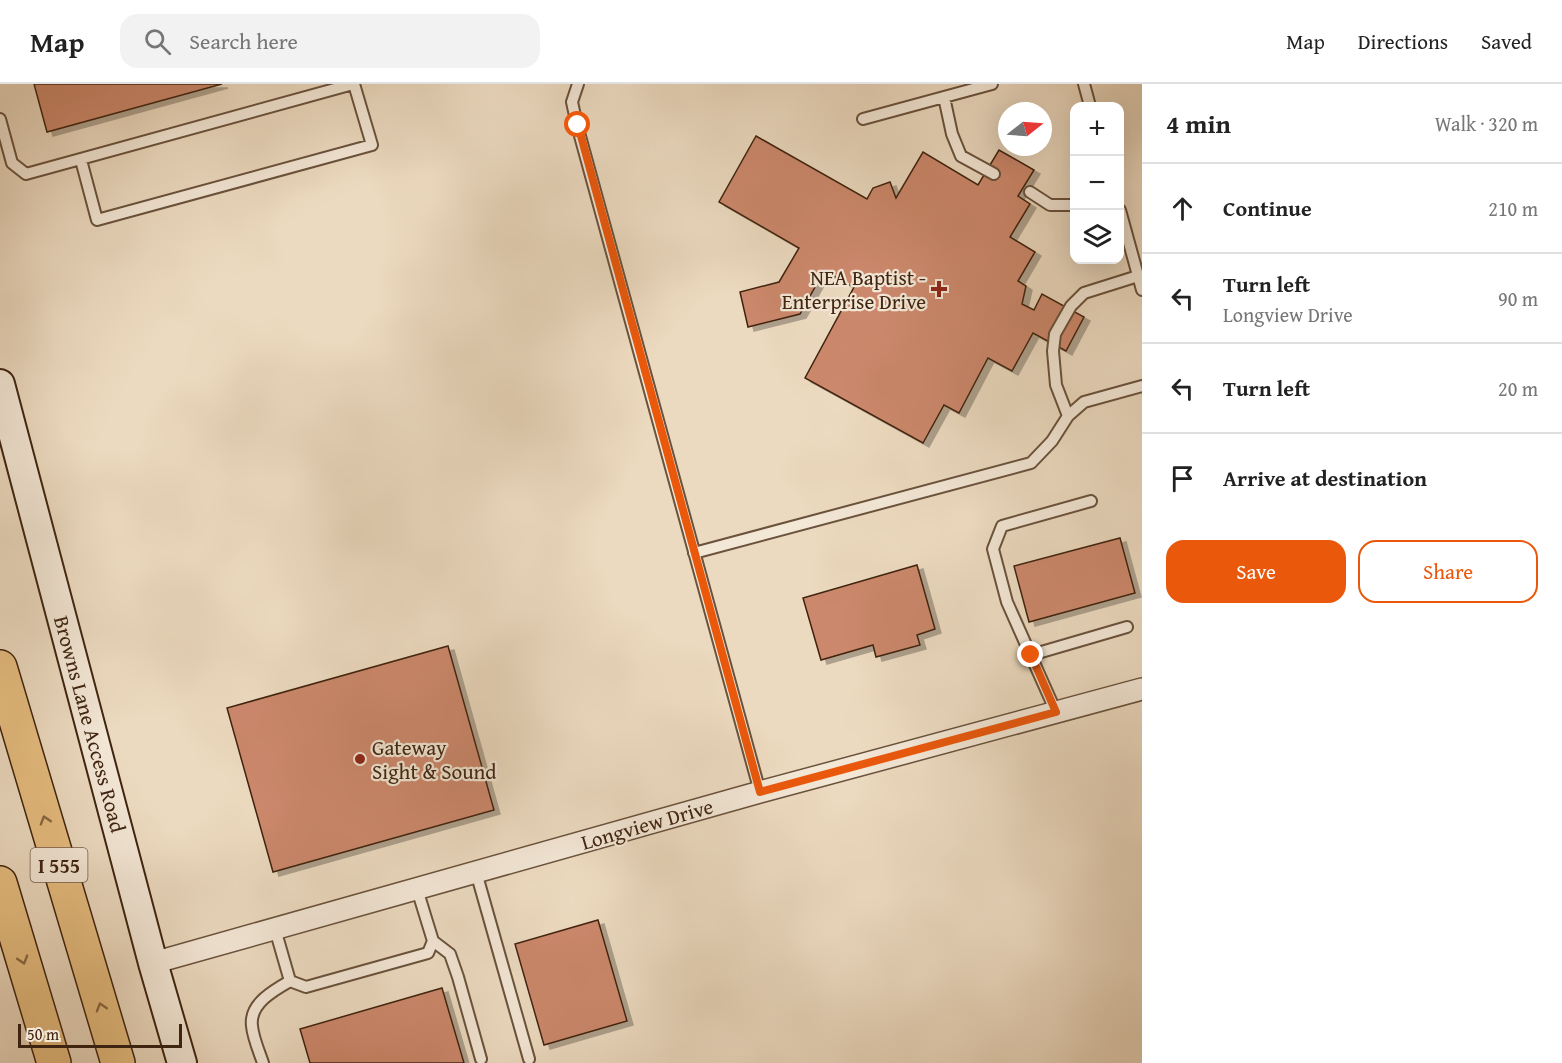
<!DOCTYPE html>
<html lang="en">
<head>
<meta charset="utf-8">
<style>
  body { margin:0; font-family:"Gentium Book Plus",serif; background:#f2f2f2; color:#222 }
  .controls { position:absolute; right:18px; top:18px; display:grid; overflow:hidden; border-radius:12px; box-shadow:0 6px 24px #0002 }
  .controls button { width:54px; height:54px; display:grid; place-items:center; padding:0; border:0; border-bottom:2px solid #e0e0e0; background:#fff; color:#222; font:30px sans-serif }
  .compass { position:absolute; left:998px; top:18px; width:54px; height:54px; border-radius:50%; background:#fff; box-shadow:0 6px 24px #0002; rotate:73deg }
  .scale { position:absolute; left:18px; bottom:15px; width:164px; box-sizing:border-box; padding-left:6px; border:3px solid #3f2410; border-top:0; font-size:16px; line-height:21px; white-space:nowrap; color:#3f2410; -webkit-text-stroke:4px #f3e7d6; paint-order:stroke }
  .stop { position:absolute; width:18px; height:18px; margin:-14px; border:4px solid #ea580c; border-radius:50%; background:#fff }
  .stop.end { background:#ea580c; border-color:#fff; box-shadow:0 2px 6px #0008 }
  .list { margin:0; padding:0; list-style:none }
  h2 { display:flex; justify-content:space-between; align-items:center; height:78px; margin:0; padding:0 24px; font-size:26px }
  h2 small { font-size:20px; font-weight:400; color:#767676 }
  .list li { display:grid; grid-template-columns:39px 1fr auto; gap:18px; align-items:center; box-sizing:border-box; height:90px; padding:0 24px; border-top:2px solid #e0e0e0 }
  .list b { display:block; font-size:22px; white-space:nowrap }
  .list p { margin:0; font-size:20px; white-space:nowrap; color:#767676 }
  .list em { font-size:20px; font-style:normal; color:#767676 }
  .actions { display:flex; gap:12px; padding:18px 24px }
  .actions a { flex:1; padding:14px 0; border:2px solid #ea580c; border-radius:18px; text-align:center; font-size:21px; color:#ea580c }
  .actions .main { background:#ea580c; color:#fff }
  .icon { flex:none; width:33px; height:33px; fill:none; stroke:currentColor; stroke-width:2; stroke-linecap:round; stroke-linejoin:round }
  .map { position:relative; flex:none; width:1142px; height:979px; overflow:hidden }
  header { display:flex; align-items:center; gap:36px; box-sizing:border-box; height:84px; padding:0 30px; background:#fff; border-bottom:2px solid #e0e0e0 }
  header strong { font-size:28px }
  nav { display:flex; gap:33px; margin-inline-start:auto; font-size:21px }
  .search { width:420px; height:54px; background:#f2f2f2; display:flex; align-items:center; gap:15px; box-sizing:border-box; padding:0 21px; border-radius:18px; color:#767676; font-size:22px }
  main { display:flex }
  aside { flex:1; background:#fff }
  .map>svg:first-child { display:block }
  .building { fill:#cc886c; stroke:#3f2410; stroke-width:1.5; filter:url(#shadow) }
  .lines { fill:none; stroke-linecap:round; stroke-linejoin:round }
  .lane-casing { stroke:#6a523c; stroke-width:14 }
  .street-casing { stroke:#6a523c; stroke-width:24 }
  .secondary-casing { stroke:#3f2410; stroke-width:32 }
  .highway-casing { stroke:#3f2410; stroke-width:36 }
  .lane { stroke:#f3e7d6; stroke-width:10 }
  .street { stroke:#f3e7d6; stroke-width:21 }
  .secondary { stroke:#f3e7d6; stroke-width:28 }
  .highway { stroke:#e6bd80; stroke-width:33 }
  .oneway { stroke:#8a6942 }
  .route { stroke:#ea580c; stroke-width:8 }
  .poi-dot { fill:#8f2418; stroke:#f3e7d6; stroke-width:2 }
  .labels { text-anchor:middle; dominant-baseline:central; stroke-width:4.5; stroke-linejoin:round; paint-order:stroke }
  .shield { fill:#f3e7d6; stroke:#755e4b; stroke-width:1.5 }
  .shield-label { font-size:20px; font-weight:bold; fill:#3f2410 }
  .poi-label { font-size:21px; fill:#3f2410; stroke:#f3e7d6; text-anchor:end }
  .street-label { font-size:21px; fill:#3f2410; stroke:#f3e7d6 }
</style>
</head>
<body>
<header>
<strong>Map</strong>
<div class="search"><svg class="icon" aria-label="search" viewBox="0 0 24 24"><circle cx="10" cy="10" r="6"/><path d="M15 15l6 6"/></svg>Search here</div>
<nav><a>Map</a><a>Directions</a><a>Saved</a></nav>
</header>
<main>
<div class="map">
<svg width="1142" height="979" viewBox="0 0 1142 979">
  <defs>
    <filter id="shadow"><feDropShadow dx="6" dy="4" stdDeviation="0" flood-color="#0004"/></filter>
  </defs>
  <rect width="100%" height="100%" fill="#ecdac0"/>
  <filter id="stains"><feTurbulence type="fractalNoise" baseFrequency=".00333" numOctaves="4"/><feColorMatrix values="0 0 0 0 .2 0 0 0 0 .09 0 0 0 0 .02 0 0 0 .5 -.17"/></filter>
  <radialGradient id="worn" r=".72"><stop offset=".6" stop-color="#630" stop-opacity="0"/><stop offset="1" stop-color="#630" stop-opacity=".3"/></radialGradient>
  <path class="building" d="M 34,0 L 222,0 L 47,48 Z
    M 756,52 L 867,115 L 873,104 L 890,98 L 896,114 L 923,68 L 978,101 L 999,66 L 1034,86 L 1018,112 L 1030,120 L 1010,153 L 1035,168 L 1018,197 L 1026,202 L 1022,220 L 1034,226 L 1042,210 L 1084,233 L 1066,267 L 1033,249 L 1012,287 L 988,274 L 959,329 L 944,321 L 923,359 L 805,294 L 854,203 L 824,187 L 800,230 L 748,243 L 740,208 L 779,198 L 799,164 L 719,118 Z
    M 1120,454 L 1135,509 L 1029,538 L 1014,482 Z
    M 917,481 L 935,545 L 917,551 L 920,561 L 876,573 L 873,561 L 821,576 L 803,514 Z
    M 448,562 L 494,726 L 273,788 L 227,624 Z
    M 598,836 L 627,937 L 544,961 L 515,860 Z
    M 442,904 L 464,979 L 310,979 L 300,945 Z"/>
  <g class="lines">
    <g class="lane-casing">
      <path id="lane" d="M 578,0 L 572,18 L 577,41 L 760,708
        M 1084,0 L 1090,22
        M 944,13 L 952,50 L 961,72 L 994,90
        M 0,35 L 12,79 L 26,90 L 353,0
        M 863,35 L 992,0
        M 81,76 L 97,136 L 372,61 L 354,0
        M 1030,108 L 1050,121 L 1074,121
        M 1120,126 L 1142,206
        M 1068,332 L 1056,301 L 1053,267 L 1055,250 L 1071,222 L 1084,209 L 1138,192
        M 694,469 L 1031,379 L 1052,357 L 1068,332 L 1084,318 L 1142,302
        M 1031,571 L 1127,543
        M 1056,628 L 1007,518 L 993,465 L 1002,442 L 1091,417
        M 476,788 L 529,975
        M 275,845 L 290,897 L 306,903 L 428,869 L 433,857 L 417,805
        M 433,857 L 450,870 L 458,893 L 481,975
        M 263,979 C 259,967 253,954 252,942 C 249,920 274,906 290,897"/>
    </g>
    <g class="street-casing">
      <path id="street" d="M 153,879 L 760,708 L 1142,605"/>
    </g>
    <g class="secondary-casing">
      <path id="secondary" d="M 0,300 L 153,879 L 182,979"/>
    </g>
    <g class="highway-casing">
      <path id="highway" d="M 0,583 L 118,979
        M 0,799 L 54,979"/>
    </g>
    <use href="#lane" class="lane"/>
    <use href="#street" class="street"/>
    <use href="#secondary" class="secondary"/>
    <use href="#highway" class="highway"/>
  </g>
  <defs><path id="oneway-chevron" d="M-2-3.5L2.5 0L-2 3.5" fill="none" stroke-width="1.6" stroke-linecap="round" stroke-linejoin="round" transform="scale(1.5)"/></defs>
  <g class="oneway">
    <use href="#oneway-chevron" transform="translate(45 736) rotate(-107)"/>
    <use href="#oneway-chevron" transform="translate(23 876) rotate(73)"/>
    <use href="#oneway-chevron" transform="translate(101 923) rotate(-107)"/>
  </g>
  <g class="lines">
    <path class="route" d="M 578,41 L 760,708 L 1056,628 L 1031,571"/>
  </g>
  <g class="poi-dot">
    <path d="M936 196h6v6h6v6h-6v6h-6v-6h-6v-6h6z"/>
    <circle cx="360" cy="675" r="6"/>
  </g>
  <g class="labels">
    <rect class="shield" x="30.5" y="764" width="57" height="34" rx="4.5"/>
    <g class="shield-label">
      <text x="59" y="781">I 555</text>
    </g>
    <g class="poi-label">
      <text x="926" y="193">NEA Baptist -<tspan x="926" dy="24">Enterprise Drive</tspan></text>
      <text x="372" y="663" text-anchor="start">Gateway<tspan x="372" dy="24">Sight &amp; Sound</tspan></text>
    </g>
    <g class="street-label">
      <text transform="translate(90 640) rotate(75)">Browns Lane Access Road</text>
      <text transform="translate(647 740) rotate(-16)">Longview Drive</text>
    </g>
  </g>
  <rect width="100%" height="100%" filter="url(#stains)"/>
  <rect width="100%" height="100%" fill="url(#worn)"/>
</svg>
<div class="controls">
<button>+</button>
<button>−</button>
<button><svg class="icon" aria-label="layers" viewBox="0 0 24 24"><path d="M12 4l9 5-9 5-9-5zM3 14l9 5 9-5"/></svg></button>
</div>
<svg class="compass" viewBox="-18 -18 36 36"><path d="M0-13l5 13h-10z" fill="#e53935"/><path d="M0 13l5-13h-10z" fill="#767676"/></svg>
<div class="scale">50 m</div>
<div class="stop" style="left:578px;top:41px"></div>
<div class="stop end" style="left:1031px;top:571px"></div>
</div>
<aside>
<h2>4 min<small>Walk · 320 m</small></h2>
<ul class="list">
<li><svg class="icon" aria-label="ahead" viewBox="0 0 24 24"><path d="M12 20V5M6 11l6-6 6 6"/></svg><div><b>Continue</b></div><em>210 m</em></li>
<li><svg class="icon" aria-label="left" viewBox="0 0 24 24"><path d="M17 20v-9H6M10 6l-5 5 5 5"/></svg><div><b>Turn left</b><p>Longview Drive</p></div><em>90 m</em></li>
<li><svg class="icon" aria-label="left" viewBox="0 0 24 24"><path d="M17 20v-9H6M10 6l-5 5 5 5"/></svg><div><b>Turn left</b></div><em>20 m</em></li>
<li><svg class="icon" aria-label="arrive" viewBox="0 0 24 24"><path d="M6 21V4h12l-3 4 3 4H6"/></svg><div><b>Arrive at destination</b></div></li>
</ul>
<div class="actions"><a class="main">Save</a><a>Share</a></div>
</aside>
</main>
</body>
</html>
